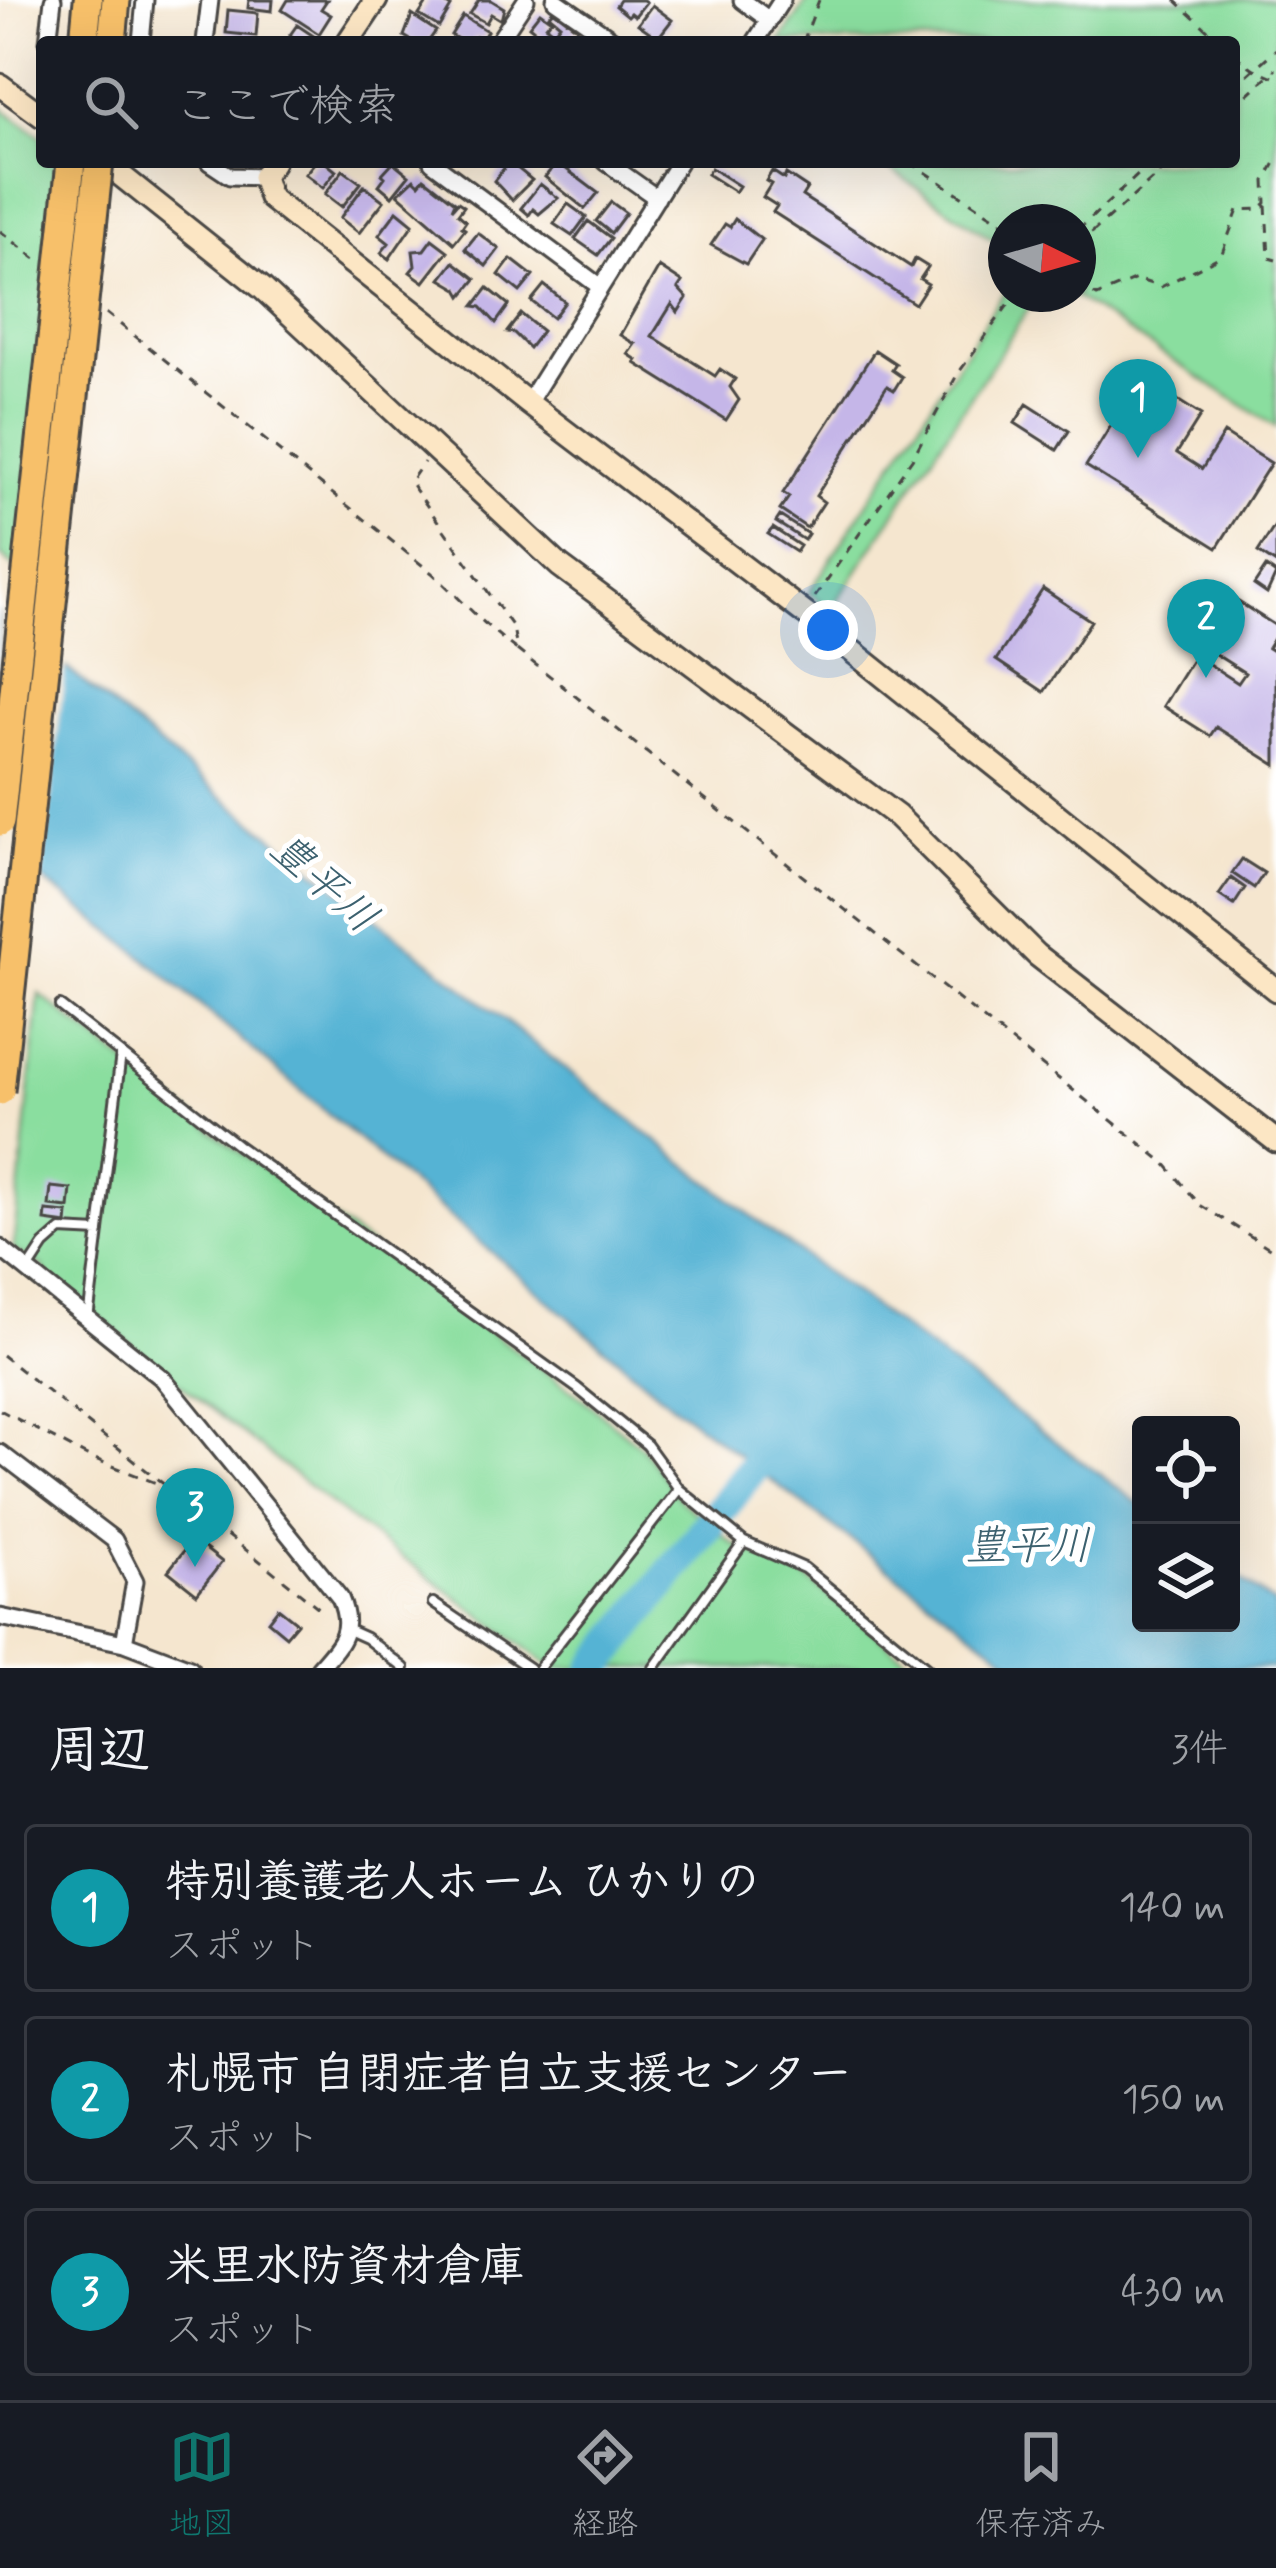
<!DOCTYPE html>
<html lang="ja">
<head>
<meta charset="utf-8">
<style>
  body { margin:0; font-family:Mynerve,"Klee One",sans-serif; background:#242831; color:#f1f3f6 }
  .controls { position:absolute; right:36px; bottom:36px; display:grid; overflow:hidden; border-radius:12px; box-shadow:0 12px 48px #0002 }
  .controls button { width:108px; height:108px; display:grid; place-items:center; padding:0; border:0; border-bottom:3px solid #363941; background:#171b24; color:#f1f3f6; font:60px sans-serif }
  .compass { position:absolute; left:988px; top:204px; width:108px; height:108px; border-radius:50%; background:#171b24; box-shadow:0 12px 48px #0002; rotate:95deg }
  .you { position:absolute; left:828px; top:630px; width:42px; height:42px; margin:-30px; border:9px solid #fff; border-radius:50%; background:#1a73e8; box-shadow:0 0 0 18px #1a73e833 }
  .badge { display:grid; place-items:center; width:78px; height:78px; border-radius:50%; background:#0f766e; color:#fff; font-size:39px; font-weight:700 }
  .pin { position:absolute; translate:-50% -99px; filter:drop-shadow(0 3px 6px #0008) }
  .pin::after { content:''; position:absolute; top:63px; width:42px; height:36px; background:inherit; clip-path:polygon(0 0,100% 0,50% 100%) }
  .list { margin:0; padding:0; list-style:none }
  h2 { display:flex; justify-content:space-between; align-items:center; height:156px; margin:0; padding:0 48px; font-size:51px }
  h2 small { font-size:39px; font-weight:400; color:#9ea1a6 }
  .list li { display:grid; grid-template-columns:78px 1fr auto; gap:36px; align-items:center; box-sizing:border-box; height:168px; margin:0 24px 24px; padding:0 24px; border:3px solid #363941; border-radius:12px }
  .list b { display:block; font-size:45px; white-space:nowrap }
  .list p { margin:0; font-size:39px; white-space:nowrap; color:#9ea1a6 }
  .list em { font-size:39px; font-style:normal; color:#9ea1a6 }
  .icon { flex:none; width:66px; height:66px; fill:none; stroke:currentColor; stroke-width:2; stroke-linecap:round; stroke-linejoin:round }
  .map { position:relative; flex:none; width:1276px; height:1668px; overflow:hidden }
  .search { position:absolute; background:#171b24; box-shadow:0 12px 48px #0002; left:36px; right:36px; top:36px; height:132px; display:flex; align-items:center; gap:30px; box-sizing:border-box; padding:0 42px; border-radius:12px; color:#9ea1a6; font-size:45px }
  .sheet { height:732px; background:#171b24 }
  nav { display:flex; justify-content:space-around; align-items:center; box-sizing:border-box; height:168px; border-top:3px solid #363941; background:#171b24; font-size:33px; color:#9ea1a6 }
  nav a { display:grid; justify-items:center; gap:6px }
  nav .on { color:#0f766e }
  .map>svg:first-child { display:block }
  .green { fill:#8ade9f; stroke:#5a8465; stroke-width:3 }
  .water { fill:#55b3d4; stroke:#406f80; stroke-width:3 }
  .pier { fill:#f5e6cf }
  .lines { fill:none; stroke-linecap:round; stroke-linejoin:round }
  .river { stroke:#55b3d4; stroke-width:33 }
  .building { fill:#c5b6e8 }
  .lane-casing { stroke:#494744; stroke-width:14 }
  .street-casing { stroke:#494744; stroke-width:21 }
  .secondary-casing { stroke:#494744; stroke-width:27 }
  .highway-casing { stroke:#494744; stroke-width:33 }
  .path { stroke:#494744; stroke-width:3; stroke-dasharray:9 9; stroke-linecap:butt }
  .lane { stroke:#fff; stroke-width:8 }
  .street { stroke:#fff; stroke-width:15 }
  .secondary { stroke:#fce6c4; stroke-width:21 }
  .highway { stroke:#f7c06b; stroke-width:27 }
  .highway-bridge-casing { stroke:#494744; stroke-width:33; stroke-linecap:butt }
  .highway-bridge { stroke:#f7c06b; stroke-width:27 }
  .labels { text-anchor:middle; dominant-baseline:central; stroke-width:10; stroke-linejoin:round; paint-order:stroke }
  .water-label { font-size:42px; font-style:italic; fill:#3c616f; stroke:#fff }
</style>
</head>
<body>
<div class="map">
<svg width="1276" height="1668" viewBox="0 0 1276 1668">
  <rect width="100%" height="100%" fill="#fff"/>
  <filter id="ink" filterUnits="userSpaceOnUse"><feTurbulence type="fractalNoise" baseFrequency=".00833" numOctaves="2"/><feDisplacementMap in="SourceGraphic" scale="24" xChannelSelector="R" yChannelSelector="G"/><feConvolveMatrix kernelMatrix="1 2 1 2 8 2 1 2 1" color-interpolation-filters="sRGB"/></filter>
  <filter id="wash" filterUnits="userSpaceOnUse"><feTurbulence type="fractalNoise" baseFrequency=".004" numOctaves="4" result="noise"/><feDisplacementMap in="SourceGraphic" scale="48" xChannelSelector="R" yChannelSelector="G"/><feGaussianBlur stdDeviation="2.7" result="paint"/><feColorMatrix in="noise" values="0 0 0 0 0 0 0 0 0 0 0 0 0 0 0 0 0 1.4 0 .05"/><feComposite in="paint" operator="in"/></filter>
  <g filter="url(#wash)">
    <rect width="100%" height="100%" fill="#f5e6cf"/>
    <path class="green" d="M 808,0 L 1276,0 L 1276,427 L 1070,294 L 1078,294 L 1078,222 L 1006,222 L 1006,249 L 880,162 L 1234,162 L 1234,42 L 780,42 Z
      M 0,107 L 42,137 L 42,162 L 56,162 L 19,571 L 0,555 Z
      M 1006,289 L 1006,294 L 1038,294 L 832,609 L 809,593 Z
      M 39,994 L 233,1147 L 577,1394 L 642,1447 L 681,1501 L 735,1545 L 799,1572 L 918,1668 L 553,1668 L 350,1519 L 47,1278 L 43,1267 L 13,1250 Z"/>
    <path class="water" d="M 0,613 L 216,792 L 777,1236 L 1141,1505 L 1141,1623 L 1231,1623 L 1231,1572 L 1276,1605 L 1276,1668 L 1020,1668 L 672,1405 L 136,951 L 0,847 Z"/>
    <path class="pier" d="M 1,607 L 66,660 L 41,886 L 0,855 Z"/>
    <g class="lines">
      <path class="river" d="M 596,1668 L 754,1467 L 775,1430"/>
    </g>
    <g id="blocks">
      <path class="building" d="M 249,0 L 273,0 L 272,11 L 248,8 Z
        M 288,0 L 327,0 L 321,9 L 331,15 L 319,34 L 282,10 Z
        M 429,0 L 440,0 L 451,7 L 439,27 L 419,15 Z
        M 479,0 L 491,0 L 504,8 L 501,20 L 491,14 L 486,23 L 470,14 Z
        M 620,0 L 643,0 L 646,2 L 635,16 L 631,13 L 628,16 L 616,6 Z
        M 652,5 L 672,20 L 658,38 L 638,24 Z
        M 228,10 L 258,13 L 256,36 L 226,33 Z
        M 553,10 L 577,28 L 567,42 L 549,42 L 529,26 L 540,12 L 551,20 L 546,26 L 554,32 L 560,24 L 549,15 Z
        M 412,15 L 436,31 L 428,42 L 414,42 L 404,36 Z
        M 463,16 L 487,31 L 482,40 L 476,37 L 473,42 L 463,42 L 451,35 Z
        M 297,25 L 315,37 L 312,42 L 291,42 L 294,38 L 290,35 Z
        M 315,162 L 325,162 L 336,171 L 323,188 L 305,174 Z
        M 393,162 L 409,175 L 392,196 L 379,185 L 385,177 L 382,174 Z
        M 509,162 L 520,162 L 516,167 L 532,180 L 512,200 L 494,181 Z
        M 557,162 L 598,193 L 585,209 L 545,177 Z
        M 711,168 L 739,186 L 735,192 L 707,174 Z
        M 343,170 L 361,183 L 342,207 L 325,194 Z
        M 772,171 L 784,179 L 786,174 L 807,188 L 802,196 L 911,267 L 915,259 L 928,267 L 920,279 L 928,284 L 915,304 L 773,212 L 777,206 L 763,197 L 771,184 L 766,181 Z
        M 424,178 L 455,202 L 452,209 L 458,202 L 464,206 L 458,214 L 466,221 L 462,227 L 465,229 L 454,243 L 398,194 L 414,179 L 419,184 Z
        M 540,184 L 558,198 L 539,214 L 533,209 L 529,215 L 521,208 Z
        M 364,186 L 384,201 L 359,233 L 340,218 Z
        M 611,202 L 626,213 L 611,233 L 596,221 Z
        M 568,204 L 586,217 L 572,236 L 554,224 Z
        M 397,211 L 413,224 L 389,259 L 381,253 L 389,243 L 379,235 Z
        M 735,219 L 762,240 L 746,264 L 711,245 L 725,224 L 730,227 Z
        M 588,221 L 611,238 L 598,255 L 575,239 Z
        M 478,233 L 499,249 L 486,266 L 465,249 Z
        M 432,239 L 448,251 L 424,282 L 410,272 L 415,266 L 413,251 L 424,250 Z
        M 511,259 L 533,276 L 520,292 L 499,275 Z
        M 454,262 L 476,279 L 462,296 L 458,289 L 441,279 Z
        M 659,267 L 682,282 L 678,288 L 687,298 L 678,312 L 672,304 L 652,336 L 715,376 L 720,369 L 735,379 L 730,387 L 739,400 L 726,420 L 635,363 L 637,360 L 628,354 L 635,344 L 620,335 Z
        M 544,285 L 565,302 L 553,318 L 531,301 Z
        M 488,288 L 509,305 L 496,323 L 481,307 L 474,306 Z
        M 521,314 L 542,331 L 529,348 L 514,333 L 507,332 Z
        M 875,350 L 896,364 L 892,370 L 902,377 L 894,390 L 887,386 L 816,496 L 824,502 L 807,528 L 780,510 L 789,497 L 783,493 Z
        M 1141,377 L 1201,415 L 1177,453 L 1202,469 L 1224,433 L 1271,463 L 1217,548 L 1086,466 Z
        M 1027,404 L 1069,431 L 1057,450 L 1015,423 Z
        M 780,516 L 808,534 L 804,540 L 776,522 Z
        M 1276,524 L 1276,564 L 1258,552 Z
        M 773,528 L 800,546 L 796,552 L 768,534 Z
        M 1266,567 L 1276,574 L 1267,594 L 1254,585 Z
        M 1043,589 L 1091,621 L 1044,692 L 996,660 Z
        M 1234,599 L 1276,626 L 1276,635 L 1268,648 L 1276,653 L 1276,765 L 1216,727 L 1210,736 L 1163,706 L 1195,655 L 1238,683 L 1245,673 L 1204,647 Z
        M 1242,859 L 1264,873 L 1254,888 L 1232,873 Z
        M 1231,878 L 1245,888 L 1234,905 L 1219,895 Z
        M 51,1187 L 71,1189 L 69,1208 L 49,1206 Z
        M 46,1211 L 68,1213 L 67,1224 L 45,1221 Z
        M 193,1539 L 222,1562 L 197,1594 L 168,1571 Z
        M 278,1608 L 297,1623 L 286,1636 L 268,1621 Z"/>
    </g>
  </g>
  <g filter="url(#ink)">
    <use href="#blocks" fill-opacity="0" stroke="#494744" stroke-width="3"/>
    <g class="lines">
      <g class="lane-casing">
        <path id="lane" d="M 60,1006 L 237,1145 L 577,1388 L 647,1445 L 679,1489
          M 29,1268 L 44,1245 L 61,1230 L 99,1232
          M 88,1319 L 121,1054
          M 744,1542 L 804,1568 L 927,1668
          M 433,1603 L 529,1668
          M 346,1629 L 366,1638 L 404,1668
          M 539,1668 L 679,1489 L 744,1542 L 654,1668"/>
      </g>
      <g class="street-casing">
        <path id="street" d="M 555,0 L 616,42
          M 742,0 L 769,20
          M 48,42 L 53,0
          M 141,42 L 145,0
          M 205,42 L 210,0
          M 498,42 L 526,0
          M 755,42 L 782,0
          M 209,162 L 230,176 L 263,177
          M 432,162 L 599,286
          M 606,162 L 657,198
          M 528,403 L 679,162
          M 0,1248 L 163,1379 L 340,1598 C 354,1631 341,1643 319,1668
          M 0,1453 L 114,1540 L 135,1581 L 124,1643
          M 0,1617 L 124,1643 L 190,1668"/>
      </g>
      <g class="secondary-casing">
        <path id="secondary" d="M 348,42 L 376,0
          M 0,85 L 42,116
          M 104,162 L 262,288 L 560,566 L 897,816 L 1037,955 L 1276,1141
          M 273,162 L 263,177 L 270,198 L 528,403 L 807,615 L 1276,990"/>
      </g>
      <g class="highway-casing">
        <path id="highway" d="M 84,42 L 88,0
          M 112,42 L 116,0"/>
      </g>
      <path class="path" d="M 1175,0 L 1221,42
        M 803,42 L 819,0
        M 1234,55 L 1254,69 L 1276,78
        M 1234,87 L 1276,49
        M 1234,107 L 1276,69
        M 910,162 L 1006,225
        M 1266,205 L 1269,258 L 1276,260
        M 1078,230 L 1152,162
        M 0,231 L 36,259
        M 1078,245 L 1172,162
        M 1078,285 L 1097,296 L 1136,279 L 1161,287 L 1221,256 L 1238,210 L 1259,209 L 1266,203 L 1265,181 L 1276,161
        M 106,313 L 432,573 C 461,599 485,627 517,650 L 513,627 L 410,482 L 424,462
        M 815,597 L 912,459 L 957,375 L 1016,294
        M 517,650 L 1164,1162 L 1200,1205 L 1276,1252
        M 2,1355 L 325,1613
        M 0,1410 L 87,1456 L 159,1484"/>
      <use href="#lane" class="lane"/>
      <use href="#street" class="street"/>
      <use href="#secondary" class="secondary"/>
      <use href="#highway" class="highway"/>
      <g class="highway-bridge-casing">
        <path id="highway-bridge" d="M 0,822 L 71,162
          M 0,1091 L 99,162"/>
      </g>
      <use href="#highway-bridge" class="highway-bridge"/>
    </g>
  </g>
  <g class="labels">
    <g class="water-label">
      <text transform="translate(323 884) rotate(42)">豊平川</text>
      <text x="1028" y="1547">豊平川</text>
    </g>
  </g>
</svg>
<div class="controls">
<button><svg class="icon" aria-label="locate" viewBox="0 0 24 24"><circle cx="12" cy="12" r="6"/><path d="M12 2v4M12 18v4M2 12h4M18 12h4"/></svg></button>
<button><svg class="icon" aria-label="layers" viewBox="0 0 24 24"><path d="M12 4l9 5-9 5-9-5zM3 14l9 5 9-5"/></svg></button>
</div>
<svg class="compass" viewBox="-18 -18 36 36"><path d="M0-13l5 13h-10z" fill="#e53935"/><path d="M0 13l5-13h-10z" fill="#9ea1a6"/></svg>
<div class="you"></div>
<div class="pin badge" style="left:1138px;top:458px;background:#0f9aa8">1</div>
<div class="pin badge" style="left:1206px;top:678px;background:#0f9aa8">2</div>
<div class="pin badge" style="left:195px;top:1567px;background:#0f9aa8">3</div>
<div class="search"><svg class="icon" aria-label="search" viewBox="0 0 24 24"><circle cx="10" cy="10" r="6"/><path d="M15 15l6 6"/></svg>ここで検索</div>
</div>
<section class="sheet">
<h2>周辺<small>3件</small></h2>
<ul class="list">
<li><span class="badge" style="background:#0f9aa8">1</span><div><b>特別養護老人ホーム ひかりの</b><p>スポット</p></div><em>140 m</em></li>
<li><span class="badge" style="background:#0f9aa8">2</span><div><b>札幌市 自閉症者自立支援センター</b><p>スポット</p></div><em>150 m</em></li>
<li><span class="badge" style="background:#0f9aa8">3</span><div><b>米里水防資材倉庫</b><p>スポット</p></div><em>430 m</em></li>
</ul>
</section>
<nav>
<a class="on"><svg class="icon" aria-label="map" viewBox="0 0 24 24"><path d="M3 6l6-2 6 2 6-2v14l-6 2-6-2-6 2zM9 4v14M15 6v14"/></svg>地図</a>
<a><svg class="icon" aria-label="directions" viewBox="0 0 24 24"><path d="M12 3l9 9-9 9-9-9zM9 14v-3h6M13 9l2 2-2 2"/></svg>経路</a>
<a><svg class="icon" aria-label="saved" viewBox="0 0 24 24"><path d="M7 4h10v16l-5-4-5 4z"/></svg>保存済み</a>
</nav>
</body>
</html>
